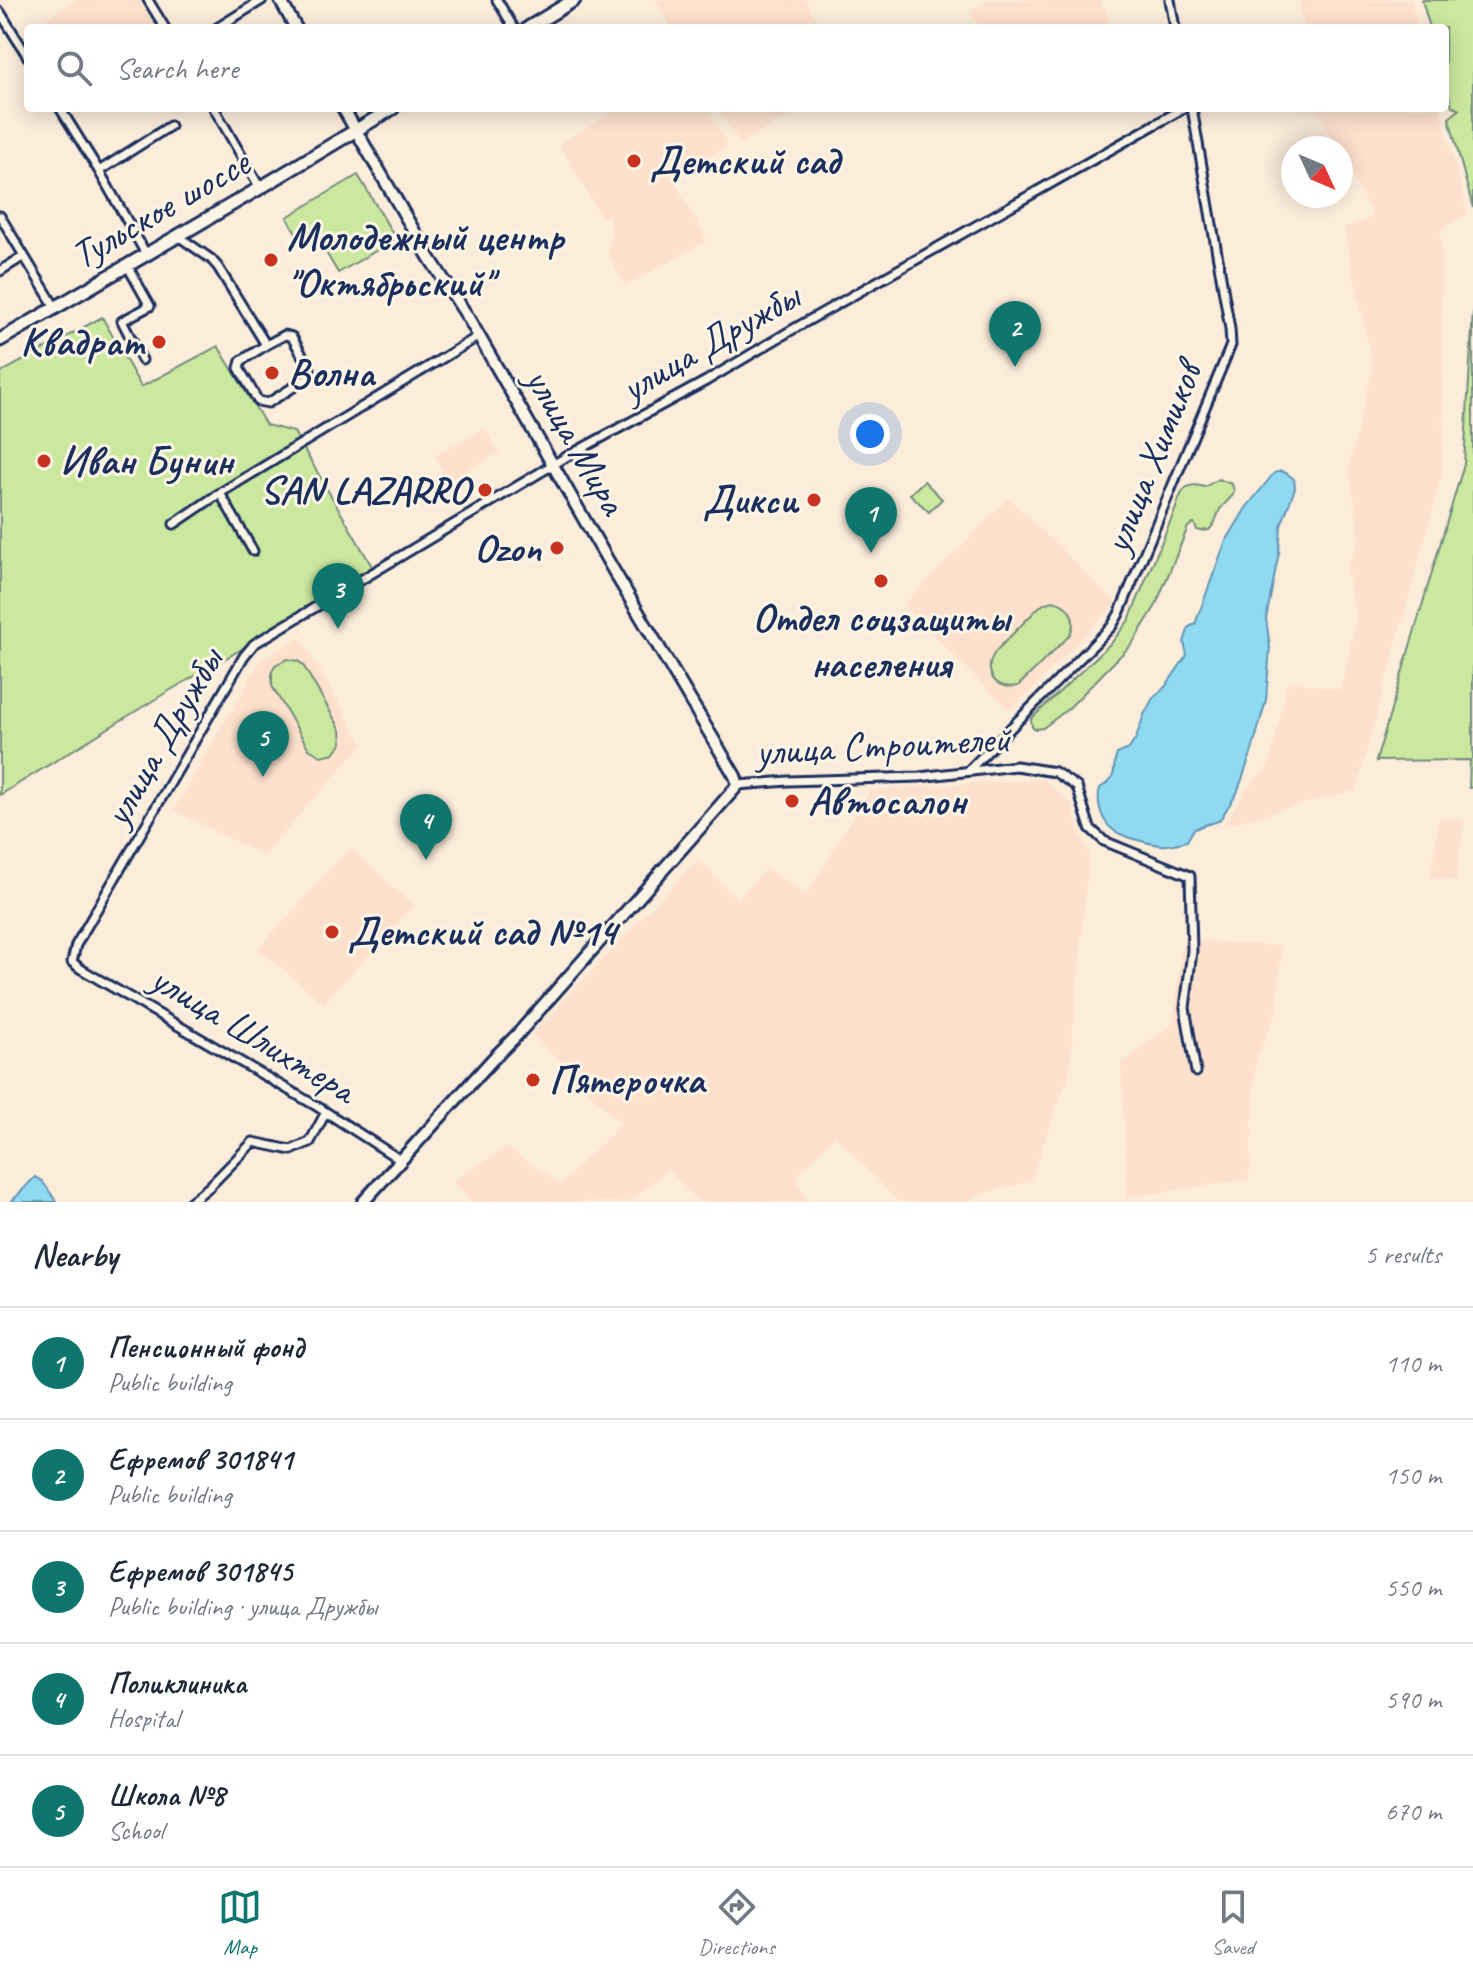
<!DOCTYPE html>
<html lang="en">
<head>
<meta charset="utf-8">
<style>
  body { margin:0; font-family:Caveat,sans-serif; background:#f2f2f3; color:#1f2937 }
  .compass { position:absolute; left:1281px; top:136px; width:72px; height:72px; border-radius:50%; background:#fff; box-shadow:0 4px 20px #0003; rotate:134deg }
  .you { position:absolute; left:870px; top:434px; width:28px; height:28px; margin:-20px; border:6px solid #fff; border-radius:50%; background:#1a73e8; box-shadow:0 0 0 12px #1a73e833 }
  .badge { display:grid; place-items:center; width:52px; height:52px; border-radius:50%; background:#0f766e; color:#fff; font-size:26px; font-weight:700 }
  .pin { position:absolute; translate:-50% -66px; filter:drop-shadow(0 2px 4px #0008) }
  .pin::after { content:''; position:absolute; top:42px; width:28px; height:24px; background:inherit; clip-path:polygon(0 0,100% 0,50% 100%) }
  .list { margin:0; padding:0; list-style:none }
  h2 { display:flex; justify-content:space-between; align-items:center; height:104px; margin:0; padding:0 32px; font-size:34px }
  h2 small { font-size:26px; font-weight:400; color:#747a83 }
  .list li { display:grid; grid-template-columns:52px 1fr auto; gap:24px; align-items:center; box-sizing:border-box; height:112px; padding:0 32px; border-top:2px solid #e0e1e3 }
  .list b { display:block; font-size:30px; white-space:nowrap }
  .list p { margin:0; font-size:26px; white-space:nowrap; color:#747a83 }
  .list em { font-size:26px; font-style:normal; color:#747a83 }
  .icon { flex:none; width:44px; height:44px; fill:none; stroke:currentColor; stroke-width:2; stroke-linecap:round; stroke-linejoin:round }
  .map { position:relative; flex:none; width:1473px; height:1202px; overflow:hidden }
  .search { position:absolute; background:#fff; box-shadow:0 4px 20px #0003; left:24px; right:24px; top:24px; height:88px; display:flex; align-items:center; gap:20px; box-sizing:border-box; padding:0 28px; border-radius:8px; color:#747a83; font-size:30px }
  .sheet { height:664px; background:#fff }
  nav { display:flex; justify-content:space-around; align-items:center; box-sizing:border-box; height:112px; border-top:2px solid #e0e1e3; background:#fff; font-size:22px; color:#747a83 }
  nav a { display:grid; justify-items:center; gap:4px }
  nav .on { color:#0f766e }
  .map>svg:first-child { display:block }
  .built { fill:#fde1cd }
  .green { fill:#cbe89f; stroke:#738c7e; stroke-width:2 }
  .water { fill:#90daf1; stroke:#6196b6; stroke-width:2 }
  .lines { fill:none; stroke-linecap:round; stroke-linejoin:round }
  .street-casing { stroke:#1b2f5e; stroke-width:13 }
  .secondary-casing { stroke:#1b2f5e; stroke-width:16 }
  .primary-casing { stroke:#1b2f5e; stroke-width:17 }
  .street { stroke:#fcf5e5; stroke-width:7 }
  .secondary { stroke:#fcf5e5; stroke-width:10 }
  .primary { stroke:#fcf5e5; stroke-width:11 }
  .poi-dot { fill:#c8321e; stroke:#fcf5e5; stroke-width:3 }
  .labels { text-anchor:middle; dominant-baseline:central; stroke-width:6; stroke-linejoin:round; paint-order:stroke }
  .poi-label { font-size:40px; font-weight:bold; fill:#1b2f5e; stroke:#fcf5e5; text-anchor:start }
  .street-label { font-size:40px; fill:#1b2f5e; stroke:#fcf5e5 }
</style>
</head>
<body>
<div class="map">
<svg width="1473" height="1202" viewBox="0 0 1473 1202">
  <rect width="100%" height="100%" fill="#fcecda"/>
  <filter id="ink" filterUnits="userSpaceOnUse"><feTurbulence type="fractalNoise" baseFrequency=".0125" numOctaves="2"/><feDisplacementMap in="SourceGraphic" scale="16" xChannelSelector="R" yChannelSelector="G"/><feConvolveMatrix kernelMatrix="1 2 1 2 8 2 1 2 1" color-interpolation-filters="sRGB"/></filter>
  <g filter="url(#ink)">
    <path class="built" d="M 76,0 L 140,0 L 157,28 L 51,28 L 46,19 Z
      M 655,0 L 805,0 L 821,28 L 672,28 Z
      M 988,0 L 1099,0 L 1113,28 L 979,28 L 969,11 Z
      M 1299,0 L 1411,0 L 1418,28 L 1304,28 Z
      M 621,108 L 706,108 L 728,145 L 672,177 L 707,241 L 625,286 L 607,253 L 612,235 L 609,215 L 602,218 L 559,144 Z
      M 718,108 L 801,108 L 740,144 Z
      M 1317,108 L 1440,108 L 1468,214 L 1441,229 L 1443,471 L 1356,790 L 1224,825 L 1246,789 L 1269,765 L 1288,681 L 1341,690 L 1356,622 L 1347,567 L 1360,539 L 1349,466 L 1373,367 L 1344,229 L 1373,216 L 1341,155 L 1341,148 L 1337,148 Z
      M 484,428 L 499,452 L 448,481 L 435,456 Z
      M 1009,498 L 1116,603 L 1010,711 L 903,605 Z
      M 300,637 L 363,744 L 263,856 L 174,810 L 260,661 Z
      M 1043,779 L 1072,804 L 1079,832 L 1089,853 L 1069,1074 L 1030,1181 L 977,1195 L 968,1202 L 899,1202 L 834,1135 L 796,1178 L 807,1202 L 699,1202 L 668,1169 L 630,1202 L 472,1202 L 452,1182 L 506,1147 L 561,1184 L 621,1124 L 532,1034 L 698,859 L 738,900 L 766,868 L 806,895 L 870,790 Z
      M 1439,817 L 1464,820 L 1456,881 L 1431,877 Z
      M 350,848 L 414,906 L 324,1003 L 258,949 Z
      M 1183,940 L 1282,946 L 1276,1013 L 1256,1060 L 1249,1179 L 1128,1197 L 1121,1064 L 1173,1023 Z"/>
    <path class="green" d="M 1422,0 L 1473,0 L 1473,208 L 1449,118 L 1459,110 L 1452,106 L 1445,81 L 1445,28 L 1430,28 Z
      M 358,175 L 396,239 L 338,273 L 318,239 L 304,247 L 287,217 Z
      M 1473,312 L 1473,787 L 1469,788 L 1470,760 L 1376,761 L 1464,464 Z
      M 102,317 L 141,387 L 218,346 L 266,425 L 294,432 L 373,568 L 325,601 L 162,695 L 0,795 L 0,373 Z
      M 1218,479 L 1232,484 L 1234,491 L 1233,495 L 1220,509 L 1214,524 L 1209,530 L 1201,531 L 1197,530 L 1194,523 L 1188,527 L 1155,607 L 1132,644 L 1069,708 L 1043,728 L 1035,729 L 1032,727 L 1031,719 L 1112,642 L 1129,620 L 1176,508 C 1181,490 1186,481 1205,487 Z
      M 924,481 L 942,499 L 929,512 L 910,494 Z
      M 1053,601 C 1071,605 1078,620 1069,636 L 1018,686 C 995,691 982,672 995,652 L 1039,607 L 1046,603 Z
      M 287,659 L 298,661 L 303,665 L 341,730 L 342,743 L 334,753 L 321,756 L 309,749 L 272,686 L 272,672 L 275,665 Z"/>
    <path class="water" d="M 1281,471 L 1286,473 L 1294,479 L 1295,488 L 1281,526 L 1279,552 L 1266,619 L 1270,647 L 1266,700 L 1252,751 L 1237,793 L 1219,821 L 1201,826 L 1193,830 L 1187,841 C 1179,843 1169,846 1161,845 C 1150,844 1119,836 1112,829 C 1101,820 1096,801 1100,788 C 1121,775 1110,771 1117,754 L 1129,749 L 1136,738 L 1144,715 L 1153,698 L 1165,687 L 1187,655 L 1184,642 L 1189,627 L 1195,624 L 1225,543 L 1246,508 L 1274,473 Z
      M 35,1177 L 42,1181 L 57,1202 L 11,1202 Z"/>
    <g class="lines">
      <g class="street-casing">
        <path id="street" d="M 148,0 L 165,28
          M 497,0 L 514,28
          M 1170,0 L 1175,28
          M 0,12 L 28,57
          M 217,28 L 262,0
          M 60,108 L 99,171 L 146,254
          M 214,108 L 260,188
          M 99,171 L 170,126
          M 0,216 L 55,307
          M 178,236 L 211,259 L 218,267 L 266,345 L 285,335 L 292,337 L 310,369 L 308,378 L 268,403 L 258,401 L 239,368 L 241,361 L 266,345
          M 127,265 L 150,306 L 122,321 L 142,360
          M 0,271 L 24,256
          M 220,493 L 253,551
          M 174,524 L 220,493 L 479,336
          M 968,771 L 1112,626 L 1119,614 L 1231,345 L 1230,329 L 1192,108
          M 738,785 L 788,781 L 919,777 L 1016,766 L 1055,772 L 1077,787 L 1090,828 L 1104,841 L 1190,876 L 1192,951 L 1185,1008 L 1196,1072
          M 402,1161 L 318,1107 L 81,969 L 72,962 L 76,945 L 244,656 L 254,644 L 566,457 L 706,381 L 790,331 L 1184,108
          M 190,1202 L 209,1187 L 253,1142 L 291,1150 L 310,1142 L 326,1112"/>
      </g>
      <g class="secondary-casing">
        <path id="secondary" d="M 280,0 L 296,28
          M 343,108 L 429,257 L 469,319 L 615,573 L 735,776 L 738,785 L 517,1035 L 492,1060 L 363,1202"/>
      </g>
      <g class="primary-casing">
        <path id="primary" d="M 528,28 L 574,0
          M 0,340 L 260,188 L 393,108"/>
      </g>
      <use href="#street" class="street"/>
      <use href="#secondary" class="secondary"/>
      <use href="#primary" class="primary"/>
    </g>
  </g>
  <g class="poi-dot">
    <circle cx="634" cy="161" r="8"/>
    <circle cx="271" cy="260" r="8"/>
    <circle cx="159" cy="342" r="8"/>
    <circle cx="272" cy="373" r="8"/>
    <circle cx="44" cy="461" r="8"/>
    <circle cx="485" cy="490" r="8"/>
    <circle cx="814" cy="500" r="8"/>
    <circle cx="557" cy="548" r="8"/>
    <circle cx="881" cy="581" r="8"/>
    <circle cx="792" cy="801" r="8"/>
    <circle cx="332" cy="932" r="8"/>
    <circle cx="533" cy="1080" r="8"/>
  </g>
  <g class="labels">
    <g class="poi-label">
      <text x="650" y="161">Детский сад</text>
      <text x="287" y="237">Молодежный центр<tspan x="287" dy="46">"Октябрьский"</tspan></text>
      <text x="143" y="342" text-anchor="end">Квадрат</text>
      <text x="288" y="373">Волна</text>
      <text x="60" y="461">Иван Бунин</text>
      <text x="469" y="490" text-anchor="end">SAN LAZARRO</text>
      <text x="798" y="500" text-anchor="end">Дикси</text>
      <text x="541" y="548" text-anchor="end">Ozon</text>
      <text x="881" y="618" text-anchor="middle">Отдел соцзащиты<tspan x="881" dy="46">населения</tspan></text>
      <text x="808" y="801">Автосалон</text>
      <text x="348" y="932">Детский сад №14</text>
      <text x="549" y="1080">Пятерочка</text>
    </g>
    <g class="street-label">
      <text transform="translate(160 209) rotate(-30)">Тульское шоссе</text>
      <text transform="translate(710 342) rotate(-30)">улица Дружбы</text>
      <text transform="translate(576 441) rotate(60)">улица Мира</text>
      <text transform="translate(1152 458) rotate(-68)">улица Химиков</text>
      <text transform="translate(163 737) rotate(-60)">улица Дружбы</text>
      <text transform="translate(883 745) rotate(-3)">улица Строителей</text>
      <text transform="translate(253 1034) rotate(31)">улица Шлихтера</text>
    </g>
  </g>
</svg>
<svg class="compass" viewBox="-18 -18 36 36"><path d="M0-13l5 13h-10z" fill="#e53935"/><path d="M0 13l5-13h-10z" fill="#747a83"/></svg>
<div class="you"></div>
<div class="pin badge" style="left:871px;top:553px">1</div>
<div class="pin badge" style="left:1015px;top:367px">2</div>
<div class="pin badge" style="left:338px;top:629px">3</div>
<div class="pin badge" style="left:426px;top:860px">4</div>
<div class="pin badge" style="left:263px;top:777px">5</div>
<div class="search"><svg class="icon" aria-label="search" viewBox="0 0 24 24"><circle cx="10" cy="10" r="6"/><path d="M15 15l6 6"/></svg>Search here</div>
</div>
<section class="sheet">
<h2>Nearby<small>5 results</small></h2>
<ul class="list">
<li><span class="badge">1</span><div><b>Пенсионный фонд</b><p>Public building</p></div><em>110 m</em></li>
<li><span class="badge">2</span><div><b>Ефремов 301841</b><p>Public building</p></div><em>150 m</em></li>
<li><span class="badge">3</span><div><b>Ефремов 301845</b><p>Public building · улица Дружбы</p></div><em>550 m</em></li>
<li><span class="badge">4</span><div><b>Поликлиника</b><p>Hospital</p></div><em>590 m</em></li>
<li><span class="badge">5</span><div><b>Школа №8</b><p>School</p></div><em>670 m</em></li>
</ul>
</section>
<nav>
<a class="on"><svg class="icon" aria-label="map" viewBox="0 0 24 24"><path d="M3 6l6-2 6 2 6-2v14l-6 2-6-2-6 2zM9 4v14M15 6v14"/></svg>Map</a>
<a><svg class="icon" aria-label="directions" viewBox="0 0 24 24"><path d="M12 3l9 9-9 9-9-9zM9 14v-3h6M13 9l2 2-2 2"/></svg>Directions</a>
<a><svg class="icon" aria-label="saved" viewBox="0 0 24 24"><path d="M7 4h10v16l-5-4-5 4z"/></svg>Saved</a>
</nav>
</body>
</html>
